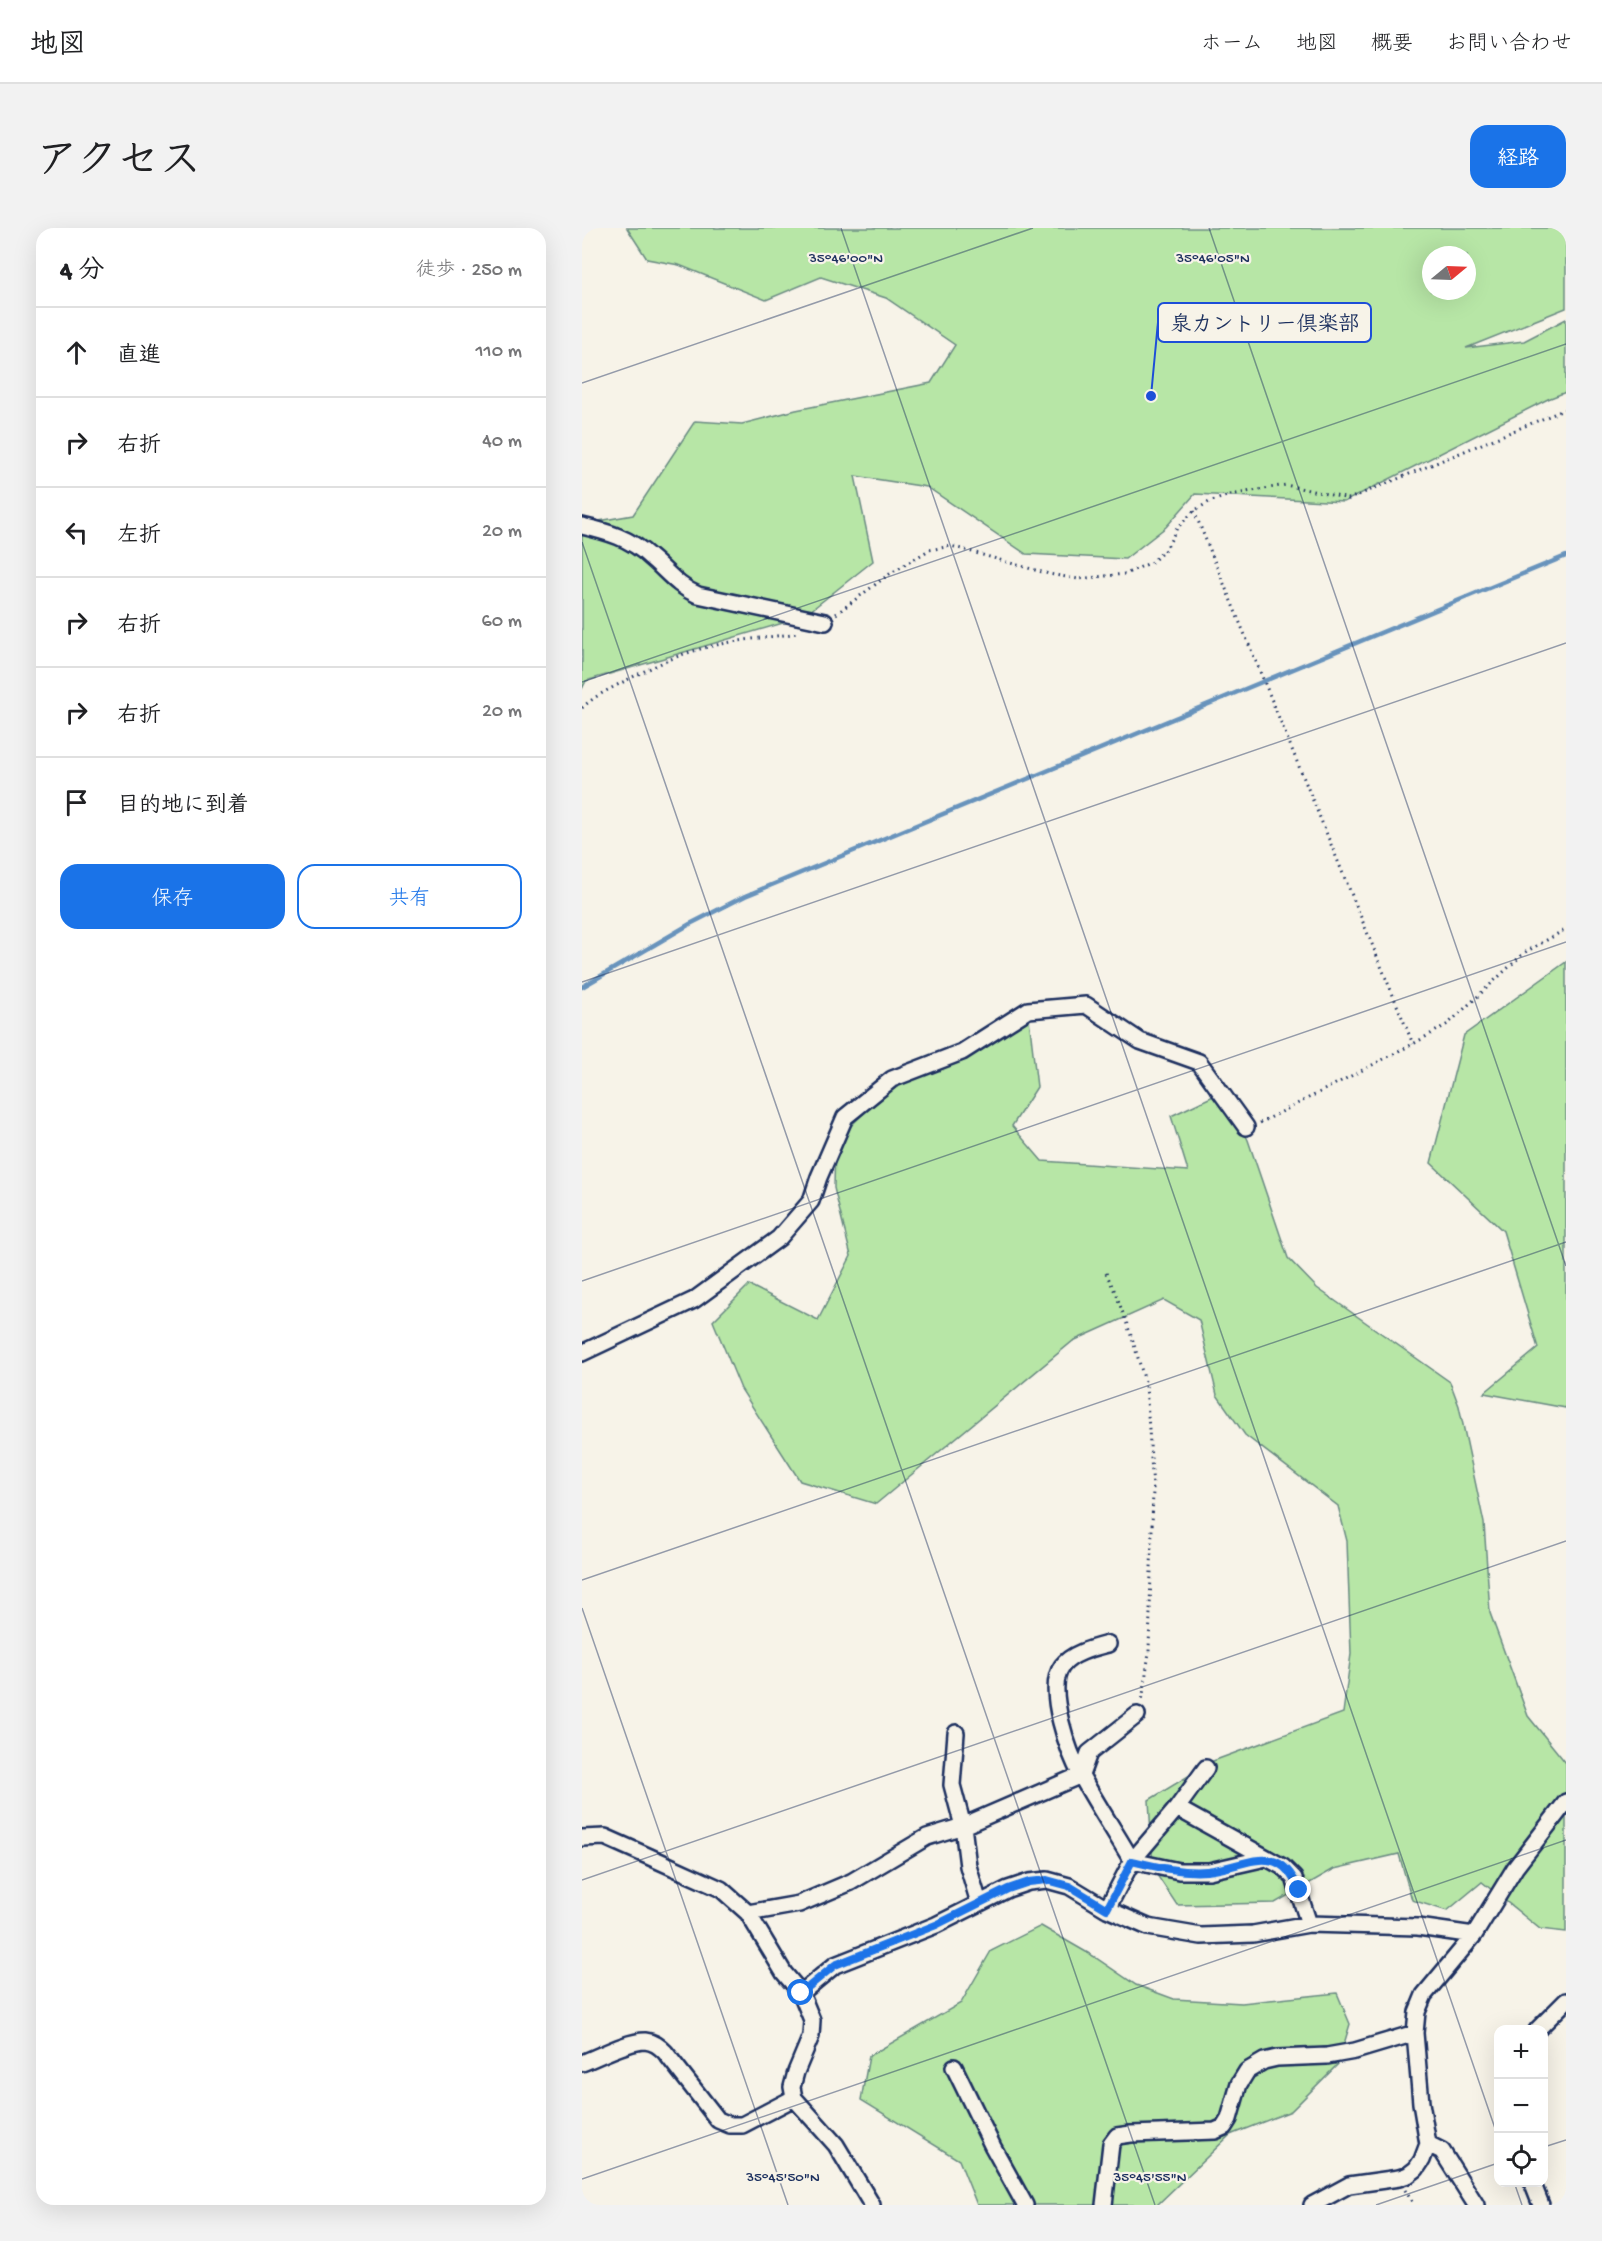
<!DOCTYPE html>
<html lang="ja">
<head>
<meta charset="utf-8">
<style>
  body { margin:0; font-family:"Gochi Hand","Klee One",sans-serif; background:#f2f2f2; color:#202124 }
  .controls { position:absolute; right:18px; bottom:18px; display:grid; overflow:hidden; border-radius:12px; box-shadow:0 6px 24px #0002 }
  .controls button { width:54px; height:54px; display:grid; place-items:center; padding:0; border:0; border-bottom:2px solid #e0e0e0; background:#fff; color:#202124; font:30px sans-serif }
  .compass { position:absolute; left:840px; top:18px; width:54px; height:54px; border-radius:50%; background:#fff; box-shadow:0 6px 24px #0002; rotate:71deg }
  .stop { position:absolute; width:18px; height:18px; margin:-14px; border:4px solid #1a73e8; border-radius:50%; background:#fff }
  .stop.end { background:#1a73e8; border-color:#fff; box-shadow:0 2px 6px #0008 }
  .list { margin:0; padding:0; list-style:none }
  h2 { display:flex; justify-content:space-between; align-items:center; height:78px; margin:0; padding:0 24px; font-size:26px }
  h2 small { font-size:20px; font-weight:400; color:#757577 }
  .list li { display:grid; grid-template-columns:39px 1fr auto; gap:18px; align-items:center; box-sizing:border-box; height:90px; padding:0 24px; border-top:2px solid #e0e0e0 }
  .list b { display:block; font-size:22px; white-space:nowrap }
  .list em { font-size:20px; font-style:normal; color:#757577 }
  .actions { display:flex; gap:12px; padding:18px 24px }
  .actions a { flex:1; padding:14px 0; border:2px solid #1a73e8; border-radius:18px; text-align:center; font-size:21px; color:#1a73e8 }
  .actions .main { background:#1a73e8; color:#fff }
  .icon { flex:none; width:33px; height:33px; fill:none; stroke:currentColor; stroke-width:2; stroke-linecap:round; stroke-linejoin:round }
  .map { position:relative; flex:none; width:984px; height:1977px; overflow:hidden; border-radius:18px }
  header { display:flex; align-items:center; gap:36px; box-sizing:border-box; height:84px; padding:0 30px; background:#fff; border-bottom:2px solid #e0e0e0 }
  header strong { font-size:28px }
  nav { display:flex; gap:33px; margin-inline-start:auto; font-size:21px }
  .intro { display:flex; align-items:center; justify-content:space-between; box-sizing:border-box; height:144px; padding:0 36px }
  h1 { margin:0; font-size:42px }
  .button { padding:15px 27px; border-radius:18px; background:#1a73e8; color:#fff; font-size:21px; font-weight:700 }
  main { display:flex; gap:36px; padding:0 36px }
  aside { flex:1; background:#fff; border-radius:18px; box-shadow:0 6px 24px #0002 }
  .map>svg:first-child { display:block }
  .green { fill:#b7e6a6; stroke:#698a82; stroke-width:1.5; fill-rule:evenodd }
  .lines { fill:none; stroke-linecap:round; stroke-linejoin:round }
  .stream { stroke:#6893bc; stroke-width:4.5 }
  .street-casing { stroke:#1b2f5e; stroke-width:20 }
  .path { stroke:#1b2f5e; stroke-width:3; stroke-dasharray:1.5 4.5; stroke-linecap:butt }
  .street { stroke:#f7f3e8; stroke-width:15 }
  .route { stroke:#1a73e8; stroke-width:8 }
  .ticks { fill:none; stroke:#1b2f5e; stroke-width:1.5; stroke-opacity:0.45 }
  .ticks-label { font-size:15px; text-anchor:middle; fill:#1b2f5e; stroke:#f7f3e8; stroke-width:4.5; stroke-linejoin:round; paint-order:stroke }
  .leader { fill:none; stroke:#1d4ed8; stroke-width:2 }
  .callout-dot { fill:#1d4ed8; stroke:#f7f3e8; stroke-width:2 }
  .callout { fill:#f7f3e8; stroke:#1d4ed8; stroke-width:2 }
  .callout-label { font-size:21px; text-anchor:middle; font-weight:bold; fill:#1b2f5e }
</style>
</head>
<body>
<header>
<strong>地図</strong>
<nav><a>ホーム</a><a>地図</a><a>概要</a><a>お問い合わせ</a></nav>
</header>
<div class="intro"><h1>アクセス</h1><a class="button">経路</a></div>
<main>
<aside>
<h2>4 分<small>徒歩 · 250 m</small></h2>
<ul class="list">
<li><svg class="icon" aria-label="ahead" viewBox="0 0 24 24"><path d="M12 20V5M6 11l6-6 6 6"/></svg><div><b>直進</b></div><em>110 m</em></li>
<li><svg class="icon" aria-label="right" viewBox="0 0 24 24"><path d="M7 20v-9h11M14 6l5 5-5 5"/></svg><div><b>右折</b></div><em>40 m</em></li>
<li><svg class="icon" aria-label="left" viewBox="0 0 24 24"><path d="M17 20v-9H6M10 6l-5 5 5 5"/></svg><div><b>左折</b></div><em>20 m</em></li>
<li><svg class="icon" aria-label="right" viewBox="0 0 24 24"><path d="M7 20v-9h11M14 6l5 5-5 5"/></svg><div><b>右折</b></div><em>60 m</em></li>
<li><svg class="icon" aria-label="right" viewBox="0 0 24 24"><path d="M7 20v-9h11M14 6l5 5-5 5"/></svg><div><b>右折</b></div><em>20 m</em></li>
<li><svg class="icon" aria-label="arrive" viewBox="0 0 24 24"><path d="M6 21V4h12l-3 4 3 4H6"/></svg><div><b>目的地に到着</b></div></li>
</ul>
<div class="actions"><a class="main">保存</a><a>共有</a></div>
</aside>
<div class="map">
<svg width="984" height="1977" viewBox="0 0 984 1977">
  <rect width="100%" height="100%" fill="#f7f3e8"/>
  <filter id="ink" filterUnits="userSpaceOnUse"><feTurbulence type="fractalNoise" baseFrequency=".0167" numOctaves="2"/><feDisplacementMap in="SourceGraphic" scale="12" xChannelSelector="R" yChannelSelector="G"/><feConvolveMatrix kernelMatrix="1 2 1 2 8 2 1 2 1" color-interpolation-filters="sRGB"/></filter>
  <g filter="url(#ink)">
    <path class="green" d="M 45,0 L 984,0 L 984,80 L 884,120 L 942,113 L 984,91 L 984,164 L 966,171 L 762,274 L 613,266 L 584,299 L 543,331 L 444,326 L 345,259 L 273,248 L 291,333 L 213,395 L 218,390 L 4,453 L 0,461 L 0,296 L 51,287 L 113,193 L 160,196 L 214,182 L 349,155 L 373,117 L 304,70 L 239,49 L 184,72 L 97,37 L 65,31 ZM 849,27 L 885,27 L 885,63 L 849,63 Z
      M 984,734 L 984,1180 L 902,1165 L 956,1120 L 921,1003 L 849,935 L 882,807 Z
      M 446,782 L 455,859 L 430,898 L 460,933 L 606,943 L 589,888 L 642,863 L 666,912 L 706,1030 L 735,1060 L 868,1154 L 877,1178 L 902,1295 L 908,1385 L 946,1488 L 984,1535 L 984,1704 L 958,1701 L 900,1654 L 865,1683 L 830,1672 L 817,1626 L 752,1641 L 693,1675 L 595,1677 L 571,1641 L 567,1572 L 631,1533 L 761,1485 L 769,1426 L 765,1313 L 756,1278 L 663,1207 L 635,1167 L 617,1092 L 582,1072 L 491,1113 L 294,1276 L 218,1253 L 159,1161 L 131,1093 L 167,1057 L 236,1092 L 269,1028 L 252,960 L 253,913 L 303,865 Z
      M 459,1698 L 511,1728 L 554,1757 L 592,1771 L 660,1775 L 755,1765 L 768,1796 L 756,1836 L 709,1883 L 648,1907 L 575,1977 L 395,1977 L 377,1932 L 279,1872 L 287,1828 L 379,1775 L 409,1723 Z"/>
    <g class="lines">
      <path class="stream" d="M 0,759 L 108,696 L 163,668 L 984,328"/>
      <g class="street-casing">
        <path id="street" d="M 0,298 C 26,304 48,310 68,329 C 85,343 95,358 116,367 L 243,394
          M 0,1125 L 112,1072 L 197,1010 L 229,973 L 237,949 L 263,889 L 310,851 L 380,824 L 446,782 L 504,777 L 558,813 L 617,834 L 664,899
          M 526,1416 C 511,1420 490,1425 480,1438 C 463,1461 487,1526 500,1549 C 515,1577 534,1605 550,1633 L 597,1643 L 627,1643 L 684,1630
          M 374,1505 L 370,1557 L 381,1598 L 386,1638 L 397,1675
          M 595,1580 L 701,1639 L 712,1650 L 727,1696
          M 0,1610 L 23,1609 L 68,1629 L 139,1661 L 166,1685 L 202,1745 L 219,1765 L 230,1792 L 229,1808 L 214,1844 L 210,1859 L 212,1870 L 254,1917 L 290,1977
          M 525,1681 L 550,1633 L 595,1580 L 624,1540
          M 166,1685 L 217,1676 L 269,1654 L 345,1609 L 381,1598 L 499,1547 L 507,1525 L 555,1487
          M 219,1765 L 253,1737 L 354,1697 L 426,1661 L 447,1654 L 465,1652 L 487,1658 L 525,1681 L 566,1699 L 619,1708 L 671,1706 L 727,1696 L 836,1699 L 892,1707
          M 955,1802 L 984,1773
          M 0,1835 C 16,1829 46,1813 63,1813 C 72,1814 77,1818 83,1824 L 136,1892 L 148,1897 L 160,1897 L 212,1870
          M 372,1839 L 411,1919 L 443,1977
          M 846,1916 L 860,1923 L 894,1977
          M 950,1954 L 959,1977
          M 522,1977 L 529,1916 L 535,1908 L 549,1906 L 633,1903 L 642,1899 L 647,1891 L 657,1856 L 665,1843 L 682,1833 L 695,1830 L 745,1828 L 773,1823 L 833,1805
          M 730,1977 L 767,1957 L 817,1950 L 826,1947 L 834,1941 L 840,1932 L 846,1916 L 839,1875 L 833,1805 L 835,1784 L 842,1767 L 892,1707 L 933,1640 L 984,1574"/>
      </g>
      <path class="path" d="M 612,283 L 831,816
        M 254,386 L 306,347 L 347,322 L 369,318 L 467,346 L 496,351 L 543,346 L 570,334 L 584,321 L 595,300 L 612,283 L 627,274 L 648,267 L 704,257 L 767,271 L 984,181
        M 0,480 C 12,468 28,461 43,453 C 66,441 90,429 115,422 C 148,412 183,410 216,405
        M 678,895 L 831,816 L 866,796 L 942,725 L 984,701
        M 524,1045 L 534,1066 L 551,1113 L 564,1157 L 571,1260 L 567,1424 L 560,1474
        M 823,1962 L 832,1977"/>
      <use href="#street" class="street"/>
    </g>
  </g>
  <g class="lines" filter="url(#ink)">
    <path class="route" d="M 219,1765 L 253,1737 L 354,1697 L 426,1661 L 447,1654 L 465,1652 L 487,1658 L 525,1681 L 550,1633 C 575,1639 599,1645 625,1643 C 663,1640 696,1610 717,1662"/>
  </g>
  <path class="ticks" d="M 259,0 L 916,1909M 627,0 L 984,1038M 0,155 L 451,0M 0,314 L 573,1977M 0,454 L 984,116M 0,754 L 984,415M 0,1053 L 984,714M 0,1352 L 984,1014M 0,1380 L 206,1977M 0,1652 L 984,1313M 962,1919 L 984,1912M 0,1951 L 984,1612M 932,1954 L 940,1977M 794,1977 L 916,1935"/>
  <g class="ticks-label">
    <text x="631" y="34">35°46'05"N</text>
    <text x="264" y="34">35°46'00"N</text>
    <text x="201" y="1953">35°45'50"N</text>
    <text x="568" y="1953">35°45'55"N</text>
  </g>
  <path class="leader" d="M569 168L576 94"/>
  <circle class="callout-dot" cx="569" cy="168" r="6"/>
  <rect class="callout" x="576" y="75" width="213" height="39" rx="6"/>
  <g class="callout-label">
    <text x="683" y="102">泉カントリー倶楽部</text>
  </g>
</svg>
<div class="controls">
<button>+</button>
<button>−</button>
<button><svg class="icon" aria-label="locate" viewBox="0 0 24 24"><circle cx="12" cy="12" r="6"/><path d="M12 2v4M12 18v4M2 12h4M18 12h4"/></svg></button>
</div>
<svg class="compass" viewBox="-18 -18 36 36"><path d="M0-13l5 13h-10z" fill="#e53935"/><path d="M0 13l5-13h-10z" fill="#757577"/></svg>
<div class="stop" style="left:219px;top:1765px"></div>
<div class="stop end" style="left:717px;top:1662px"></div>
</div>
</main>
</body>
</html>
